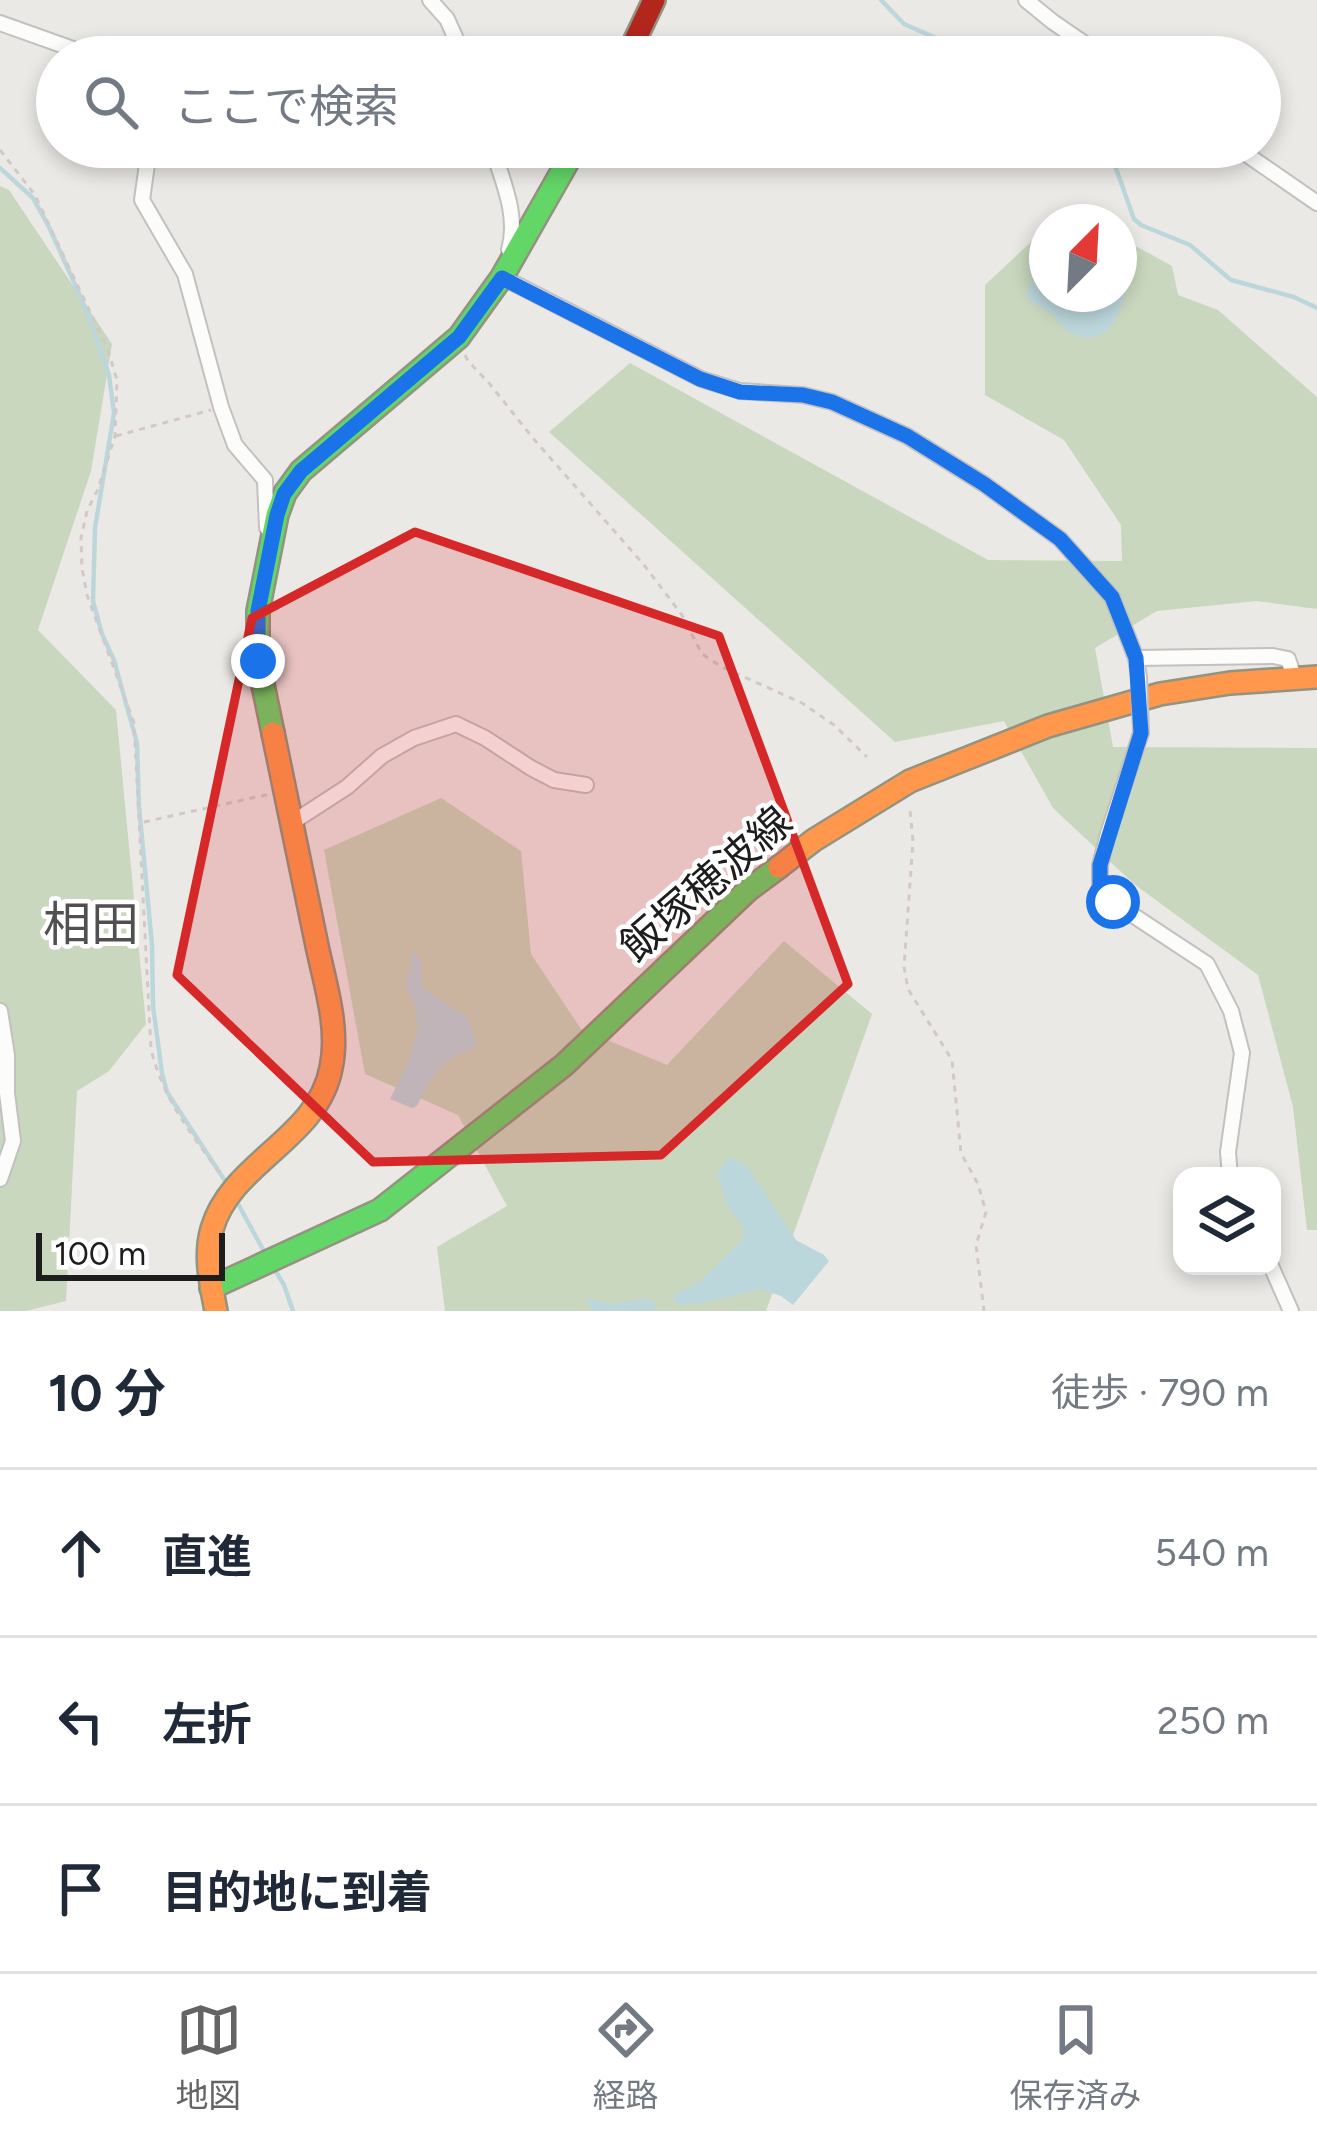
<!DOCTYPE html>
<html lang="ja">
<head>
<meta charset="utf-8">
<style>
  body { margin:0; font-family:Figtree,"Noto Sans JP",sans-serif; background:#f2f2f3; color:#1f2937 }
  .controls { position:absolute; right:36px; bottom:36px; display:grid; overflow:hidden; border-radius:24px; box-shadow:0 6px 18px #0003 }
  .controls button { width:108px; height:108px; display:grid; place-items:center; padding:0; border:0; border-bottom:3px solid #e0e1e3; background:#fff; color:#1f2937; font:60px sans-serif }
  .compass { position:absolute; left:1029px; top:204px; width:108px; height:108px; border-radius:50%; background:#fff; box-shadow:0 6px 18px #0003; rotate:24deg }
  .scale { position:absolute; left:36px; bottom:30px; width:189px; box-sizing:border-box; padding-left:12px; border:6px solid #1d1d1d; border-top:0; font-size:33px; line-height:42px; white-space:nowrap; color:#1d1d1d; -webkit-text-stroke:9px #fff; paint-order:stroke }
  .stop { position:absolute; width:36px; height:36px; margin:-27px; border:9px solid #1a73e8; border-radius:50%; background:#fff }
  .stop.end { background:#1a73e8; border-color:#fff; box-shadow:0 3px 12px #0008 }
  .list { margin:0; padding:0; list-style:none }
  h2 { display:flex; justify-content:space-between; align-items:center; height:156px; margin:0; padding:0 48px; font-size:51px }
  h2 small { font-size:39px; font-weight:400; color:#747a83 }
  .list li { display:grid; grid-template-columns:78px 1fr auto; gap:36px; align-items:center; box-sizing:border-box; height:168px; padding:0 48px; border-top:3px solid #e0e1e3 }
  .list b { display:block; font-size:45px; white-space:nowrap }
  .list em { font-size:39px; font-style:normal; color:#747a83 }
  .icon { flex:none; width:66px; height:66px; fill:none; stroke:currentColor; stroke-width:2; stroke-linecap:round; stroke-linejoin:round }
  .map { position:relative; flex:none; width:1317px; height:1311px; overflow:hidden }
  .search { position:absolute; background:#fff; box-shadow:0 6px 18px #0003; left:36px; right:36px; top:36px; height:132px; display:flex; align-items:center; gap:30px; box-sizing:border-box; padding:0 42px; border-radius:66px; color:#747a83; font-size:45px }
  .sheet { height:660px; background:#fff }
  nav { display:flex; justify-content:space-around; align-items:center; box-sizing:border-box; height:168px; border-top:3px solid #e0e1e3; background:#fff; font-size:33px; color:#747a83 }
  nav a { display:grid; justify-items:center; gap:6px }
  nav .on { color:#656463 }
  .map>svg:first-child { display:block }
  .forest { fill:#c8d7bd }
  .water { fill:#bcd7dc }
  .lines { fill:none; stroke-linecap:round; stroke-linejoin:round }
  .stream { stroke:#bcd7dc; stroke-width:4.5 }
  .street-casing { stroke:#c2c1c0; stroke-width:18 }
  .fast-casing { stroke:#939380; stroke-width:26 }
  .slow-casing { stroke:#939380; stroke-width:26 }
  .jam-casing { stroke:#939380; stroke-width:26 }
  .path { stroke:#d4c8c7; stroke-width:3; stroke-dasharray:6 6; stroke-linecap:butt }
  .street { stroke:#fcfcfb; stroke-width:14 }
  .fast { stroke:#63d668; stroke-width:21 }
  .slow { stroke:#ff974d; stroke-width:21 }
  .jam { stroke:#b3261e; stroke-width:21 }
  .street-bridge-casing { stroke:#c2c1c0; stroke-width:18; stroke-linecap:butt }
  .street-bridge { stroke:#fcfcfb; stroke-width:14 }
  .route { stroke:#1a73e8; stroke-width:15 }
  .marked { fill:#d62828; fill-opacity:0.2; stroke:#d62828; stroke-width:9; stroke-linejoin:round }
  .labels { text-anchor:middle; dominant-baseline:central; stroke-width:9; stroke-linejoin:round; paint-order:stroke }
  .street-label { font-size:42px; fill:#1d1d1d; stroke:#fff }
  .quarter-label { font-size:48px; fill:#505050; stroke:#fff }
</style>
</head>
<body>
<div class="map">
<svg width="1317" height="1311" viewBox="0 0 1317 1311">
  <rect width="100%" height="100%" fill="#ebe9e6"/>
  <path class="forest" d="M 0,186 L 9,190 L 112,344 L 91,471 L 38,630 L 116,710 L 146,1024 L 109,1071 L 77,1091 L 66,1301 L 26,1311 L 0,1311 Z
    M 1047,227 L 1047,294 L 1119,294 L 1119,237 L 1172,266 L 1178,295 L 1218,310 L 1317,397 L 1317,609 L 1256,601 L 1157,611 L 1095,648 L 1113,747 L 1317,748 L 1317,1230 L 1307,1230 L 1293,1107 L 1258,975 L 1134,884 L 1053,808 L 1004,721 L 895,742 L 549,432 L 630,363 L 988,560 L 1122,561 L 1121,525 L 1064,440 L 985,395 L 985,285 Z
    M 441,798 L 521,851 L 531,954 L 581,1029 L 667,1065 L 784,941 L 872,1014 L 766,1311 L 445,1311 L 437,1247 L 507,1206 L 458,1115 L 365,1074 L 324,850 Z"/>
  <path class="water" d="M 1040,247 L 1047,248 L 1047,294 L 1119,294 L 1119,284 L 1123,286 C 1126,298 1123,302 1118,314 C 1108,338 1085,346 1063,327 C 1058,323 1055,317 1050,313 C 1040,305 1034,306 1026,296 L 1033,277 L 1027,269 L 1034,248 Z
    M 413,950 L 421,961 L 423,988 L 468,1018 L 476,1045 L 475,1048 C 443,1056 431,1078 417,1106 L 412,1108 L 390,1099 L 408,1063 L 418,1028 L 415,1004 L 406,988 Z
    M 728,1158 L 737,1160 L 748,1168 L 796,1240 L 824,1255 L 829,1261 L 793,1305 L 781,1296 L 759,1289 L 703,1303 L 680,1305 L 673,1299 L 676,1294 L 698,1283 L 743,1239 L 744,1229 L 728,1206 L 717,1174 Z
    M 589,1298 L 612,1305 L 646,1298 L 655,1303 L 656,1310 L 593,1311 L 587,1302 Z"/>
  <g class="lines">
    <path class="stream" d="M 881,0 L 904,24 L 980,57
      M 1104,147 L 1112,157 L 1134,219 L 1141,225 L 1190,245 L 1231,280 L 1294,297 L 1317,308
      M 0,168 L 33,198 L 49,227 L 86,309 L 109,375 L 114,413 L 95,528 L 93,601 L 102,634 L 114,660 L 137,743 L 139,806 L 152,945 L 153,1006 L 162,1073 L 167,1092 L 229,1187
      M 237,1202 L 266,1255
      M 272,1265 L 284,1285 L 293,1311"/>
    <g class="street-casing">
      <path id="street" d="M 430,0 L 447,19 L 464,57
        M 1026,0 L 1053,22 L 1104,57
        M 0,23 L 73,49 L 82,57
        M 147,147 L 148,157 L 142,200 L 185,274 L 221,407 L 235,445 L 265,480 L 267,528
        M 492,147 C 502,180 519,215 509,250
        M 1236,147 L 1317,203
        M 504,271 L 502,277 L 701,379 L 740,391 L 803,395 L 832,402 L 907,436 L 984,484 L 1060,539 L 1112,597 L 1136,658 L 1139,677
        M 1136,658 L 1273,656 L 1288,659 L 1294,677
        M 1141,733 L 1108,834 L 1100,865 L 1100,884 L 1113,902 L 1207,964 L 1231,1011 L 1242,1053 L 1228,1152 L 1230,1176
        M 290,824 L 347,787 L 382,756 L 414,738 L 456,724 L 485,738 L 531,768 L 554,780 L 586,785
        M 0,1011 L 7,1055 L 7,1093 L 13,1141 L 0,1179
        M 1271,1266 L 1291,1311"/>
    </g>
    <g class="fast-casing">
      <path id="fast" d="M 273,733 L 258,661 L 258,611 L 277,515 L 285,493 L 301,471 L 459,337 L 502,277 L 576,147
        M 211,1288 L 380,1210 L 564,1065 L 748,890 L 779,867"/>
    </g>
    <g class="slow-casing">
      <path id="slow" d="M 779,867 L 814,840 L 910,781 L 1048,726 L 1160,694 L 1230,683 L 1317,677
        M 216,1311 C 211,1284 204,1256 212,1229 C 231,1162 318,1139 331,1068 C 340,1027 324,981 316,941 C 301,871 287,802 273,733"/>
    </g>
    <g class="jam-casing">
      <path id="jam" d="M 627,57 L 654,0"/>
    </g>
    <path class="path" d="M 0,150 L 35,195 L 108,350 L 117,380 L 115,436 L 98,489 L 87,511 L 81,538 L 82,568 L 87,595 L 134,723 L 151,1050 C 165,1102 190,1132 221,1175
      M 465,355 L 468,361 L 489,383 L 532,437 L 644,565 L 682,615 L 702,654 L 722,667 L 802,703 L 834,725 L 867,757
      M 116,436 L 211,410
      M 910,811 L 913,841 L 904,967 L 908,989 L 952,1060 L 961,1153 L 978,1184 L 986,1212 L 976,1245 L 984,1311
      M 144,822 L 270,794"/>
    <use href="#street" class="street"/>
    <use href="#fast" class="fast"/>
    <use href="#slow" class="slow"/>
    <use href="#jam" class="jam"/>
    <g class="street-bridge-casing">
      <path id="street-bridge" d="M 1139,677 L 1141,733"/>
    </g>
    <use href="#street-bridge" class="street-bridge"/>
  </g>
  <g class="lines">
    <path class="route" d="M 258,661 L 258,611 L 277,515 L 284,494 L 301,471 L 459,337 L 502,278 L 700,379 L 740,392 L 803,395 L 832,402 L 907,436 L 984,484 L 1060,539 L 1112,597 L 1136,658 L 1141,733 L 1100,865 L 1100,884 L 1113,902"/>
  </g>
  <path class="marked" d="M 415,532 L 719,636 L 848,984 L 661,1155 L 373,1162 L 177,975 L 252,618 Z"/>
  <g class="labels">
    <g class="street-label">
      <text transform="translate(706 884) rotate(-41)">飯塚穂波線</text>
    </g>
    <g class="quarter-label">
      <text x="91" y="924">相田</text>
    </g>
  </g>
</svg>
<div class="controls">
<button><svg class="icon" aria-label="layers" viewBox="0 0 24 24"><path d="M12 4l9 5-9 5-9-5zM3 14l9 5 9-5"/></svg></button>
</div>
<svg class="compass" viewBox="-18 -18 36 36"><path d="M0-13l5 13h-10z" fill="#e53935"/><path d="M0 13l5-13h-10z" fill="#747a83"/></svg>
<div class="scale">100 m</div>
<div class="stop" style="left:1113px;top:902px"></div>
<div class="stop end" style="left:258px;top:661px"></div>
<div class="search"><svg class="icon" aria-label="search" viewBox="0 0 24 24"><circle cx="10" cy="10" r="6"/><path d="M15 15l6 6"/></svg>ここで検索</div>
</div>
<section class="sheet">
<h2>10 分<small>徒歩 · 790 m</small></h2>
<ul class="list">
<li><svg class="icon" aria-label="ahead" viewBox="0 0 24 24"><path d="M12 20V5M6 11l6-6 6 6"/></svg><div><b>直進</b></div><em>540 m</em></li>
<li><svg class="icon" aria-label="left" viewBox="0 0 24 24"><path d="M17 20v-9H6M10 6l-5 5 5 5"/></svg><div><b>左折</b></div><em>250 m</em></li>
<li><svg class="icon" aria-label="arrive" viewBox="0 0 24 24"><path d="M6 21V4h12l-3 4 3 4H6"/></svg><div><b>目的地に到着</b></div></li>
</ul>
</section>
<nav>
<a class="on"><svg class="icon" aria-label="map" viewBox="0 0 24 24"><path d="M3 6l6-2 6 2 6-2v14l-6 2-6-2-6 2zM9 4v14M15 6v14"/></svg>地図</a>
<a><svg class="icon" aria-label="directions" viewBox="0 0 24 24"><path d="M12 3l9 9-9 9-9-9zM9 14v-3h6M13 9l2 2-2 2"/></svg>経路</a>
<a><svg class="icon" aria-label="saved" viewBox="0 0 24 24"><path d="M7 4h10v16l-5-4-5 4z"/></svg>保存済み</a>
</nav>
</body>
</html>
